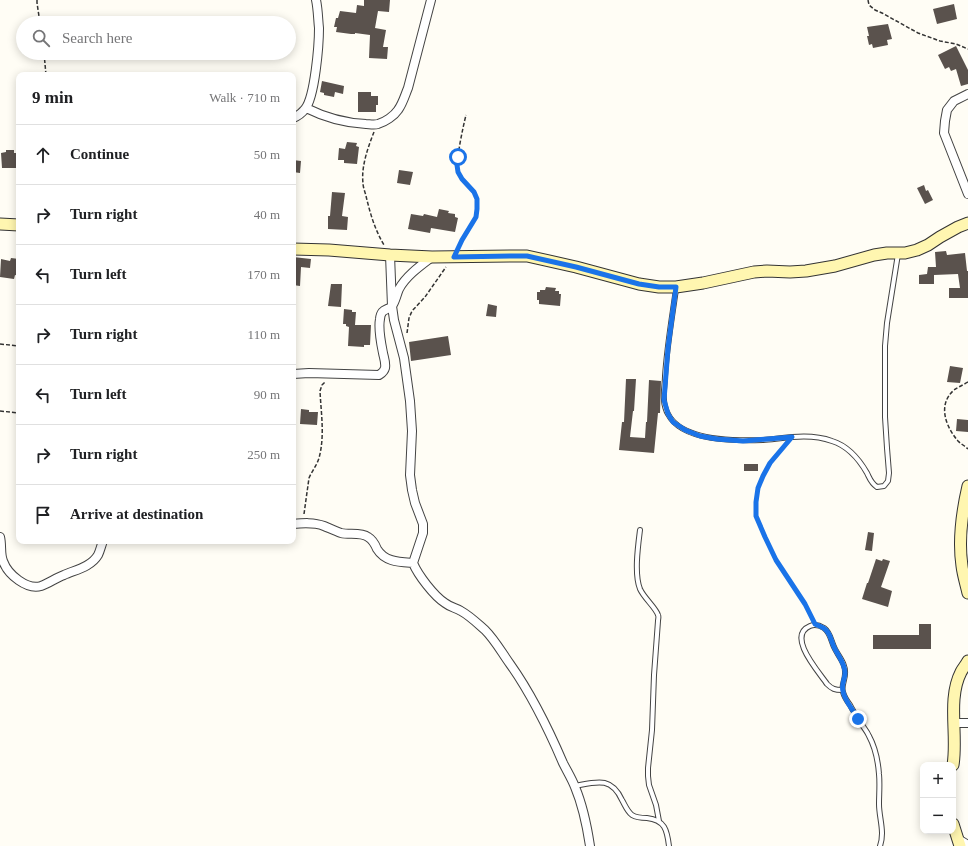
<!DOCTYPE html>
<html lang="en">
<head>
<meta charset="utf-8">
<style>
  body { margin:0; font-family:"Times New Roman",serif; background:#f2f2f2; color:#202124 }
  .controls { position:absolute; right:12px; bottom:12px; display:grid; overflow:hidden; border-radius:8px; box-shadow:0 2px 10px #0003 }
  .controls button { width:36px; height:36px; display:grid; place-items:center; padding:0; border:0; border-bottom:1px solid #e0e0e0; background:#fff; color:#202124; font:20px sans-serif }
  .stop { position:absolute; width:12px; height:12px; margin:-9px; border:3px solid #1a73e8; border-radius:50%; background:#fff }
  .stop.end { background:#1a73e8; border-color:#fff; box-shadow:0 1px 4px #0008 }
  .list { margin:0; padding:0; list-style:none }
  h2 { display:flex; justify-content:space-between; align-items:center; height:52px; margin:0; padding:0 16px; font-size:17px }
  h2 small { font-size:13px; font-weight:400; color:#757577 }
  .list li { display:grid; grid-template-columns:26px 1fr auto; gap:12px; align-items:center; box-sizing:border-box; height:60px; padding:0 16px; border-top:1px solid #e0e0e0 }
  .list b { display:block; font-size:15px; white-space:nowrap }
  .list em { font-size:13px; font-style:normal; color:#757577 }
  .icon { flex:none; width:22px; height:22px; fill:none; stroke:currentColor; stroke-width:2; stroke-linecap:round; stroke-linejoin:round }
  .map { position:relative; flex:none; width:968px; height:846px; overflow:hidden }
  .search { position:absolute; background:#fff; box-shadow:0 2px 10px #0003; left:16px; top:16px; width:280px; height:44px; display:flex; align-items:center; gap:10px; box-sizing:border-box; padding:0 14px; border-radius:22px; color:#757577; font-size:15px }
  .panel { position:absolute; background:#fff; box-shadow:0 2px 10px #0003; left:16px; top:72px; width:280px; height:472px; border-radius:8px }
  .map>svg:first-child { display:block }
  .building { fill:#5a524d }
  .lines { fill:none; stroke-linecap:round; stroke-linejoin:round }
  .lane-casing { stroke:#444; stroke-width:6 }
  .street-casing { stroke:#444; stroke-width:10 }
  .secondary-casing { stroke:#333; stroke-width:13 }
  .path { stroke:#333; stroke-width:1.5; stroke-dasharray:4 2; stroke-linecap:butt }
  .lane { stroke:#fff; stroke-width:4 }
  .street { stroke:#fff; stroke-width:8 }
  .secondary { stroke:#fff6b0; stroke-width:11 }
  .route { stroke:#1a73e8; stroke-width:5 }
</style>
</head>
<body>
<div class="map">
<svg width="968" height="846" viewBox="0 0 968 846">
  <rect width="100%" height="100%" fill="#fffdf5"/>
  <path class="building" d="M 364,0 L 390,0 L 389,12 L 378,11 L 375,28 L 386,30 L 383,47 L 388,47 L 387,59 L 369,58 L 370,35 L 355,33 L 355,34 L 351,34 L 336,32 L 337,27 L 334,27 L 336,18 L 338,18 L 340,11 L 356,13 L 357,5 L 364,6 Z
    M 954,4 L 957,19 L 937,24 L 933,9 Z
    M 888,24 L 892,39 L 887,40 L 888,45 L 873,48 L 872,44 L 869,45 L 867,36 L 869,36 L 867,27 Z
    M 956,46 L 968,70 L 968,84 L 961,86 L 956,69 L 951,71 L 949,67 L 945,69 L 938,55 Z
    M 322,81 L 344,86 L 343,94 L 335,92 L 334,97 L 324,95 L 324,93 L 320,92 Z
    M 358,92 L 371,92 L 371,96 L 378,96 L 378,105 L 376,105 L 376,112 L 358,112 Z
    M 347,142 L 357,143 L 356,146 L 359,147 L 357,164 L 344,163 L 344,160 L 338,160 L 339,148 L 345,149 Z
    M 6,150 L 14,150 L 14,153 L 18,153 L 18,168 L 2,168 L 1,153 L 6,152 Z
    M 293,160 L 301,161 L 300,173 L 293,172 Z
    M 399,170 L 413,172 L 410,185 L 397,183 Z
    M 924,185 L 926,191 L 928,190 L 933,200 L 925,204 L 917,188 Z
    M 332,192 L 345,193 L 342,216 L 348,217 L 347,230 L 328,229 L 328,216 L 330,216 Z
    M 439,209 L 449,211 L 448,213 L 455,214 L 455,217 L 458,218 L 455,232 L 431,228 L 430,233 L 408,229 L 411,214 L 423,216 L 424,214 L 437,217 Z
    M 946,251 L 947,255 L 965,253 L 967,271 L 968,271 L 968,298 L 949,298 L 949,288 L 960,288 L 958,274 L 934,275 L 934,284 L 919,284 L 919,275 L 927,274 L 928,267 L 936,267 L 935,252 Z
    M 293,257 L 311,259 L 310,268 L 301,267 L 300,286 L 293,285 Z
    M 11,258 L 19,259 L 19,276 L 15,275 L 14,279 L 0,277 L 1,259 L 10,261 Z
    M 331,284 L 342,284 L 341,307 L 328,306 Z
    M 546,287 L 556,288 L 555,291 L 559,291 L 559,294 L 561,294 L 560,306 L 539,304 L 539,300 L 537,300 L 537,292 L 540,292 L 540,290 L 545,290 Z
    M 488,304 L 497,306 L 496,317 L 486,316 Z
    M 344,309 L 352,310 L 352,312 L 356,312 L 355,325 L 371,325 L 370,345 L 364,345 L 364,347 L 348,346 L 349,327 L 346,326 L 346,324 L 343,324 Z
    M 448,336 L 451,355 L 411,361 L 409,342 Z
    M 950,366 L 963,368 L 960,383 L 947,382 Z
    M 626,379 L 636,379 L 634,411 L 633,411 L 630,437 L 645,438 L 646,422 L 647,422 L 649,380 L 661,381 L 660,413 L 658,413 L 654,453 L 619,450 L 622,422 L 624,422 Z
    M 301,409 L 309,410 L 309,412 L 318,412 L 317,425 L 300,424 Z
    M 957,419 L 968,420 L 968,432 L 956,431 Z
    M 744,464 L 758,464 L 758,471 L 744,471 Z
    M 868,532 L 874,533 L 872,551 L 865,550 Z
    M 876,559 L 882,561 L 883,559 L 890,561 L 881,587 L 892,591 L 888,607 L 862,599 L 867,583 L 868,583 Z
    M 919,624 L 931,624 L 931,649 L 873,649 L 873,635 L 919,635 Z"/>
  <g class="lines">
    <g class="lane-casing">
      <path id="lane" d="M 676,289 C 672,318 667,346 665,376 C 665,384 663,392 664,400 C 664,404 666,411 668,414 C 682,442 737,441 763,440 C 786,438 809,433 832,441 C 848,446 859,459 867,473 C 870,479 871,483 877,487 L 884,486 L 888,481 L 889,473 L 887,448 L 885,417 L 885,346 L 887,323 L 898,254
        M 640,530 C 638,546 634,574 640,589 C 644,598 656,608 658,615 C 659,617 658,619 658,621 L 654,675 L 652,730 L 648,768 L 648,776 L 649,785 L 656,805 L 659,821
        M 842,690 C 835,690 832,689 827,684 C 819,672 786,636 810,626 C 815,624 819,625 824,628 C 831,633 831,642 835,649 C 839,657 846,664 845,674 C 845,680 841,686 843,692 C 844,696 847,701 850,705 C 853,711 857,717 861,723 C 863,727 867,731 869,736 C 875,747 878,761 879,774 C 880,784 879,794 879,804 C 879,818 885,832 880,846
        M 575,786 C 596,782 611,776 622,800 C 625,805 627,811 632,815 C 637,818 642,818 647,818 C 665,820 667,830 669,846"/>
    </g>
    <g class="street-casing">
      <path id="street" d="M 968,94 L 954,101 L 947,110 L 945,121 L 944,133 L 968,194
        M 306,108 C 326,118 344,123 366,124 C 369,124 374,125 378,124 C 385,122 394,116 398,110 C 403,103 405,95 408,88 L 431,0
        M 293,118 C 298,116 302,113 305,109 C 315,97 319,44 319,28 C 318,19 318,9 316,0
        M 390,255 L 392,306 L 394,320 L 404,358 L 410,401 L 412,431 L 410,475 L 412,490 L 415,503 L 423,524 L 423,533 L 413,563 C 418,575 434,596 445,603 C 450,607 456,608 461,611 C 470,616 477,623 485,630 C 495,640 502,653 510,664 C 532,695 548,728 563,763 C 567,771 572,779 575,787 C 583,806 587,826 590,846
        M 293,374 L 309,373 L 379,375 C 382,373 384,372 385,368 C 386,363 384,358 383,353 C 381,343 378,329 380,319 C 381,308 387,311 392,306 C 395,303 397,293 399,289 C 406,276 420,266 432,257
        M 293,524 C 303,523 314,522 324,526 C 329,528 335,531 341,533 C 349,535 361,532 368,537 C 373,540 375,544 377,549 C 385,562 399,562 413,563
        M 0,537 C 2,545 0,554 3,561 C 8,575 27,590 41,586 C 49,583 56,578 64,575 C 75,570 91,567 98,555 C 100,551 101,546 103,541
        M 953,723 L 968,723
        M 958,839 L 968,845"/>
    </g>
    <g class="secondary-casing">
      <path id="secondary" d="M 0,224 L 19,225
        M 293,249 L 329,250 L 390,255 L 432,257 L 511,256 L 527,256 L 576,267 L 639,284 L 659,287 L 676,287 L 703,283 L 754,272 L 767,271 L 790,272 L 806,271 L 835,266 L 874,255 L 887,253 L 905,253 L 917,250 L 928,245 L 940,237 L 958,227 L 968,223
        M 968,486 C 962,512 958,539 962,566 C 963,575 966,584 968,593
        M 953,765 C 958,736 947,699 961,672 C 963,668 966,665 968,661
        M 953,824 L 960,846"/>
    </g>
    <path class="path" d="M 37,0 L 37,3 L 40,23
      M 868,0 L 869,5 L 875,10 L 882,13 L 918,33 L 940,41 L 956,44 L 968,49
      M 44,53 L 46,75
      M 374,132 C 368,147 361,167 363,183 C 363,187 365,192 366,196 C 370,213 375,230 384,245
      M 459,247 C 467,230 486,211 474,191 C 470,184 461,181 458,173 C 455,163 463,127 466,115
      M 407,333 L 409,318 L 412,311 L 425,297 L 446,267
      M 0,344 L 19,346
      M 968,382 C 963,385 958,387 954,390 C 937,405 946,427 958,441 C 961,444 965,446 968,449
      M 0,411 L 19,413
      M 785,444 C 777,454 768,464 762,476 C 757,488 754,502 756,515 C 757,520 760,525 761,529 C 774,562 798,588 813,619
      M 304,514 L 309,478 C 312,471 317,465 319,458 C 325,436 321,413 320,391 L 322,385 L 326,381"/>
    <use href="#lane" class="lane"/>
    <use href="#street" class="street"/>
    <use href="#secondary" class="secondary"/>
  </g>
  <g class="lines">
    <path class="route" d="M 458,157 L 457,165 L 458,172 L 462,179 L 474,192 L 477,199 L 477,209 L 476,217 L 462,240 L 454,257 L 511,256 L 527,256 L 576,267 L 639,284 L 659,287 L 676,287 L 668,348 L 664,400 L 668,414 L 673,422 L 685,430 L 700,436 L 717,439 L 743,441 L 792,437 L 770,463 L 763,476 L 758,488 L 756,502 L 756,516 L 765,537 L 776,560 L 805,604 L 815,624 C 819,626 823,627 826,630 C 831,635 831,641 834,647 C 838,656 845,663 845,673 C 845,679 841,685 843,691 C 844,700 854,711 858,719"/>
  </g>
</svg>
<div class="controls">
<button>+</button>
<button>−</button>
</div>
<div class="stop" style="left:458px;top:157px"></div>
<div class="stop end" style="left:858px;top:719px"></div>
<div class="search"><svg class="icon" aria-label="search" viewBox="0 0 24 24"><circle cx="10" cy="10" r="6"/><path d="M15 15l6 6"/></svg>Search here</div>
<section class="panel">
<h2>9 min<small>Walk · 710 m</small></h2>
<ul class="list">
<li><svg class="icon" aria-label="ahead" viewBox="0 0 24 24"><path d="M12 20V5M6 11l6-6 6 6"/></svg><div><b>Continue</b></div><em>50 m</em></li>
<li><svg class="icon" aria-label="right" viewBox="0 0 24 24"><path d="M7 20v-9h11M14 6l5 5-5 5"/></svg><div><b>Turn right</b></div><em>40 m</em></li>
<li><svg class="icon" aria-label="left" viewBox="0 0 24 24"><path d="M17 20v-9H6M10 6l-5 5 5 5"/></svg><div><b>Turn left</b></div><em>170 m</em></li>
<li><svg class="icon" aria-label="right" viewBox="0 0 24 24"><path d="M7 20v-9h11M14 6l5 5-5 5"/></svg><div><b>Turn right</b></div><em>110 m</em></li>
<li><svg class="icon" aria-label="left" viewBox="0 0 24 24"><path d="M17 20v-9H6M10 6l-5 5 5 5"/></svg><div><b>Turn left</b></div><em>90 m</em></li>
<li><svg class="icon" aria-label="right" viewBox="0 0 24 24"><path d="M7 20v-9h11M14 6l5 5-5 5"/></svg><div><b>Turn right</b></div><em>250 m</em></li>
<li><svg class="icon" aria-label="arrive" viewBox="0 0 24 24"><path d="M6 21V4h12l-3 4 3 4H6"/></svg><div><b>Arrive at destination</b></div></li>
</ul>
</section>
</div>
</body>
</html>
